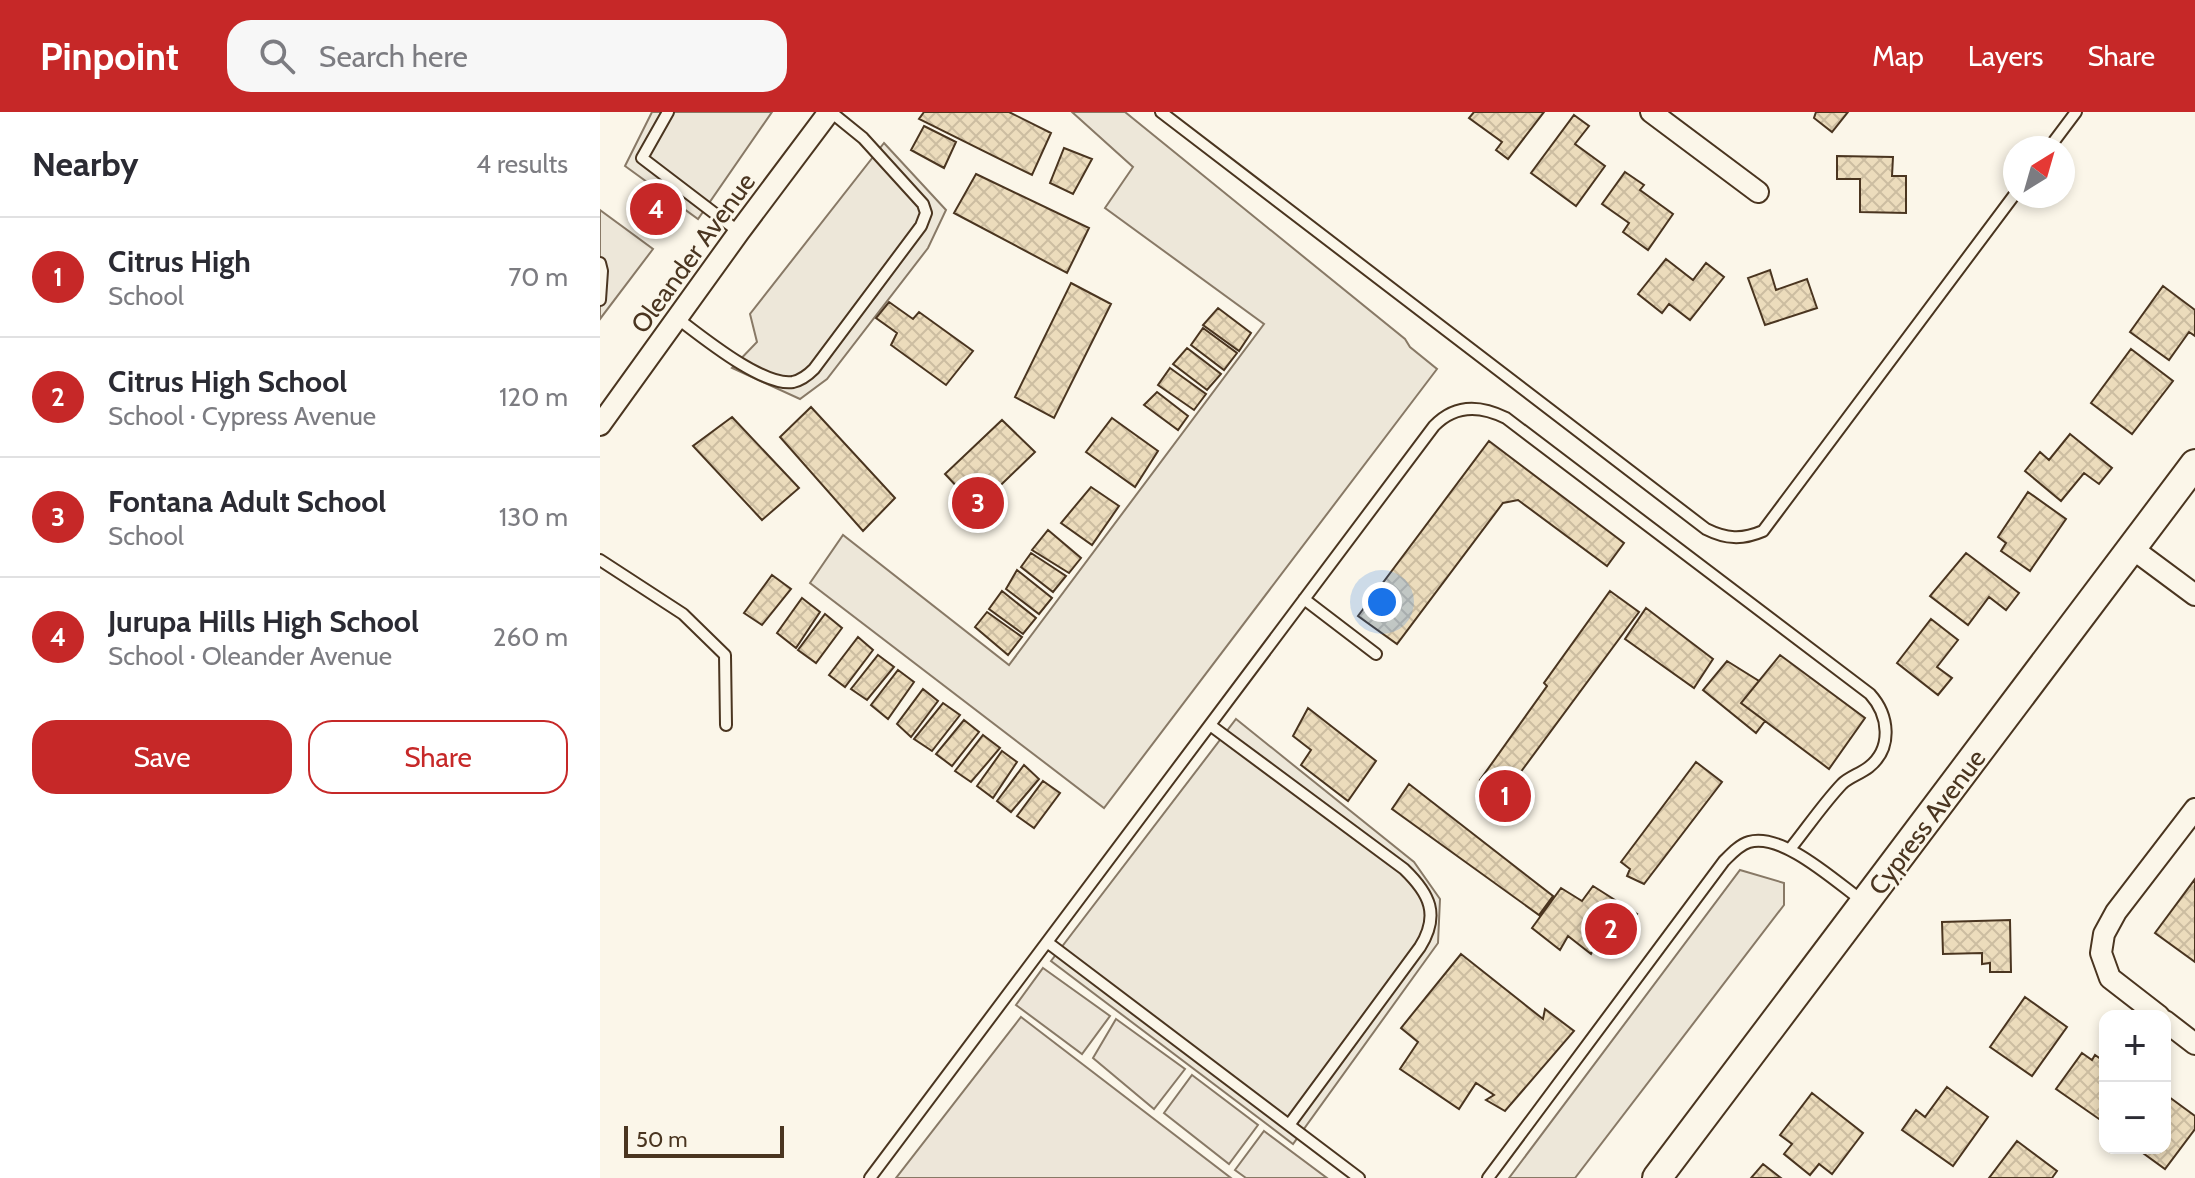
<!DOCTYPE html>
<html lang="en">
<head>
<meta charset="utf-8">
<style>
  body { margin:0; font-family:Cabin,sans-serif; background:#f7f7f7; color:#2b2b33 }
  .controls { position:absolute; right:24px; bottom:24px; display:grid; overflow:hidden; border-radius:16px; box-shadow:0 4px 12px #0003 }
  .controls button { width:72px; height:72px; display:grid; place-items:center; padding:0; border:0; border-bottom:2px solid #e1e1e2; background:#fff; color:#2b2b33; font:40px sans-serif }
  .compass { position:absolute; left:1403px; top:24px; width:72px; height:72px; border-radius:50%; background:#fff; box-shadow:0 4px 12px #0003; rotate:37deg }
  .scale { position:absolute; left:24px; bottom:20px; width:160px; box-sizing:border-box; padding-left:8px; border:4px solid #4a3520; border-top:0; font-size:22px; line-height:28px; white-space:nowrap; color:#4a3520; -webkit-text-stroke:6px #fbf6e9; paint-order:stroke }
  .you { position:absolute; left:782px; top:490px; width:28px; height:28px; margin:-20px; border:6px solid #fff; border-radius:50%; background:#1a73e8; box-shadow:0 0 0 12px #1a73e833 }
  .badge { display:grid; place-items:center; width:52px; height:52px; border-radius:50%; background:#c62828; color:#fff; font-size:26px; font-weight:700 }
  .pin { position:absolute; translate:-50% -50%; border:4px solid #fff; box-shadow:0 2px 8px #0006 }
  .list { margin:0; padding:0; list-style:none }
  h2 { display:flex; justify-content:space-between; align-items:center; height:104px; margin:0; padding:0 32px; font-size:34px }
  h2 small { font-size:26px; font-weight:400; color:#7c7c81 }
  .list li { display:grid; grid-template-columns:52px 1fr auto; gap:24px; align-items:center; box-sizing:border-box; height:120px; padding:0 32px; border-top:2px solid #e1e1e2 }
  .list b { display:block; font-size:30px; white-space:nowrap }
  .list p { margin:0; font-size:26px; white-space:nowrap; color:#7c7c81 }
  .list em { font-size:26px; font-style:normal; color:#7c7c81 }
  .actions { display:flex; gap:16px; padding:24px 32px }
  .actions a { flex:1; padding:18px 0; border:2px solid #c62828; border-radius:24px; text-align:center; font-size:28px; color:#c62828 }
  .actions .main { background:#c62828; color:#fff }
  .icon { flex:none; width:44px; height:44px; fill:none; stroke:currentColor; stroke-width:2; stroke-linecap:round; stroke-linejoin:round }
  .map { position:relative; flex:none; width:1595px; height:1066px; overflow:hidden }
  header { display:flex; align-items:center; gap:48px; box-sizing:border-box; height:112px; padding:0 40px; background:#c62828; color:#fff }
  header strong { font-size:38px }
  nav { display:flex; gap:44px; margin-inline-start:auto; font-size:28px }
  .search { width:560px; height:72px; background:#f7f7f7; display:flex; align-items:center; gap:20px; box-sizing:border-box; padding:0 28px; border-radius:24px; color:#7c7c81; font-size:30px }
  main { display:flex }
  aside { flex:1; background:#fff }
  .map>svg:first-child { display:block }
  .park { fill:#ede6d9; stroke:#887966; stroke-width:2 }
  .parking { fill:#ede7d9; stroke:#887966; stroke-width:2 }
  .building { fill:url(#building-cross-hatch); stroke:#4a3520; stroke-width:2 }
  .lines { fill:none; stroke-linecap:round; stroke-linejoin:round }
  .lane-casing { stroke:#4a3520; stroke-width:14 }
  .street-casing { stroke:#4a3520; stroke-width:24 }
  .secondary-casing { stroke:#4a3520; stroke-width:32 }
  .lane { stroke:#fbf6e9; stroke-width:10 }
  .street { stroke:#fbf6e9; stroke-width:20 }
  .secondary { stroke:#fbf6e9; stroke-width:28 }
  .labels { text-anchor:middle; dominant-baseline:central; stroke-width:6; stroke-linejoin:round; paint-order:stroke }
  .street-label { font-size:26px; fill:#4a3520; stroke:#fbf6e9 }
</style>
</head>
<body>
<header>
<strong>Pinpoint</strong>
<div class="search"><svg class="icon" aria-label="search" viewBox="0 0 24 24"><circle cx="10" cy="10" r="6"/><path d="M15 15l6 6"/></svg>Search here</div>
<nav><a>Map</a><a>Layers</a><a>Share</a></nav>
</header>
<main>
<aside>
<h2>Nearby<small>4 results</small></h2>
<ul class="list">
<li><span class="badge">1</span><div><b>Citrus High</b><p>School</p></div><em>70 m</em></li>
<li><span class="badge">2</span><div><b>Citrus High School</b><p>School · Cypress Avenue</p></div><em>120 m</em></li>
<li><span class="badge">3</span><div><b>Fontana Adult School</b><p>School</p></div><em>130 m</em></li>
<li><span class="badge">4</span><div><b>Jurupa Hills High School</b><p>School · Oleander Avenue</p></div><em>260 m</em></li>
</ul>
<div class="actions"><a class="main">Save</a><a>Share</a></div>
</aside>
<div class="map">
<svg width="1595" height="1066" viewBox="0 0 1595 1066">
  <defs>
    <pattern id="building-cross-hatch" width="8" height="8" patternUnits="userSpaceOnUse" patternTransform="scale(2)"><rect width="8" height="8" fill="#ecdcbc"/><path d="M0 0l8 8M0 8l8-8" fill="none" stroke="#ccbda1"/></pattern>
  </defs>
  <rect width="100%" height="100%" fill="#fbf6e9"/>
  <path class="park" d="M 443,856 L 510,904 L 482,942 L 416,893 Z
    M 421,905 L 631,1066 L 296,1066 Z
    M 516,907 L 585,957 L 554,997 L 493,946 Z
    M 592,963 L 658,1013 L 629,1052 L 564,1001 Z
    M 664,1019 L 727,1066 L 646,1066 L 635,1058 Z"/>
  <path class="parking" d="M 52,0 L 172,0 L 98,107 L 25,54 Z
    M 472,0 L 525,0 L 805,227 L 810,235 L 837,257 L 504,696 L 210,471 L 243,423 L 409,553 L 664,212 L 505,96 L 533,55 Z
    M 284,31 L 346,98 L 328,136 L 227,267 L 200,287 L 132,256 L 157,230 L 150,202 Z
    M 0,98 L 53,137 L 0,207 Z
    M 636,607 L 814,750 L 840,787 L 838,831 L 693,1032 L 451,849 Z
    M 1140,758 L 1184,771 L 1184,793 L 975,1066 L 909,1066 Z"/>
  <path class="building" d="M 324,0 L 409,0 L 451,21 L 432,63 L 319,7 Z
    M 874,0 L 944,0 L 908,47 L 896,38 L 902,30 L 869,6 Z
    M 1216,0 L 1248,0 L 1232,20 L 1214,6 Z
    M 974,3 L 989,14 L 975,32 L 1005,54 L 976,94 L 931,61 Z
    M 324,14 L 356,30 L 344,56 L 311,38 Z
    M 464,36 L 492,47 L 473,82 L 450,71 Z
    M 1237,44 L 1293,45 L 1292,64 L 1306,64 L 1306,101 L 1260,100 L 1260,67 L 1237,67 Z
    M 1025,60 L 1044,73 L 1040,78 L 1073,102 L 1048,138 L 1023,120 L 1029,111 L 1002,92 Z
    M 376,62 L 489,116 L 467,161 L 354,101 Z
    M 1066,147 L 1093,168 L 1106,151 L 1124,165 L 1090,208 L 1069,192 L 1062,201 L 1038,182 Z
    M 1170,158 L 1176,178 L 1207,167 L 1217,196 L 1165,213 L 1148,166 Z
    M 471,171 L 511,192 L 454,306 L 415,285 Z
    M 1563,174 L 1595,198 L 1595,224 L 1589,220 L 1569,248 L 1530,220 Z
    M 289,190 L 313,207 L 319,200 L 373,239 L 346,273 L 291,233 L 297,221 L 276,206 Z
    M 618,196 L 651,221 L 639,239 L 603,213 Z
    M 603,216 L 637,241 L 624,258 L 591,233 Z
    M 587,236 L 621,262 L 607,278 L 573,252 Z
    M 1531,237 L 1573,269 L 1532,322 L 1491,291 Z
    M 570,256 L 606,282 L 594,298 L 558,273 Z
    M 557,280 L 588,304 L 578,318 L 544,293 Z
    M 211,295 L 295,386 L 263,419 L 180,325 Z
    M 132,305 L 199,376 L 162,408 L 93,334 Z
    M 512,306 L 558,339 L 535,375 L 486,340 Z
    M 402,308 L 435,340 L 377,396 L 345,362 Z
    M 1470,322 L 1512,356 L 1499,372 L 1484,361 L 1461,389 L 1425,359 L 1440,340 L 1449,348 Z
    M 889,329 L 1024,431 L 1007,454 L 918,388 L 903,391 L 797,532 L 758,504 Z
    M 491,375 L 519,394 L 492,433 L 461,411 Z
    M 1428,380 L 1466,407 L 1430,459 L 1401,439 L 1406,431 L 1398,425 Z
    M 448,418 L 481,446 L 469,461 L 432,438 Z
    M 431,441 L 466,464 L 453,480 L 421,455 Z
    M 1366,441 L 1419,481 L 1406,498 L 1389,485 L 1368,513 L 1330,484 Z
    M 417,458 L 452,486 L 439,502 L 406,477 Z
    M 172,463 L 191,477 L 162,513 L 144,501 Z
    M 402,479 L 436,506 L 423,522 L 389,497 Z
    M 1010,479 L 1039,500 L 903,684 L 880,668 L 947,574 L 944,571 Z
    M 202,486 L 220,500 L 196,536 L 177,521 Z
    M 1046,496 L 1113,547 L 1094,576 L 1025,527 Z
    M 387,500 L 422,525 L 408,543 L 375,515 Z
    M 225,502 L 242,516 L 216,551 L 198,538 Z
    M 1331,507 L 1358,528 L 1337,555 L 1352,566 L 1338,583 L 1297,551 Z
    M 258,525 L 273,538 L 245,575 L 229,563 Z
    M 278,543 L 294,555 L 267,588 L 251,577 Z
    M 1180,543 L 1265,606 L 1229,657 L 1141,591 Z
    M 1127,549 L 1159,569 L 1141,591 L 1165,609 L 1156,621 L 1103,578 Z
    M 298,558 L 314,570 L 288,607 L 271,593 Z
    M 323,577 L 338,589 L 311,625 L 297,612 Z
    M 343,591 L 360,603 L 332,639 L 314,627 Z
    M 708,596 L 776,649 L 748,689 L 701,653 L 711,638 L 693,624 Z
    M 364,608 L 379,620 L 352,654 L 336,642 Z
    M 383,623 L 400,636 L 371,670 L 355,659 Z
    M 402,639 L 417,650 L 393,686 L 377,674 Z
    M 1096,650 L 1122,670 L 1044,772 L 1027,764 L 1030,757 L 1021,750 Z
    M 424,653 L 439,667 L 411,700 L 397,689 Z
    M 443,669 L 460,681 L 434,716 L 417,704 Z
    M 809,672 L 953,784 L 939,803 L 792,697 Z
    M 1595,767 L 1595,850 L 1555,821 Z
    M 993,774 L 1037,802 L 1017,829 L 1003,818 L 991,842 L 968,824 L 960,838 L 932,816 L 961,776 L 982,789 Z
    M 1410,808 L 1411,860 L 1390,860 L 1390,851 L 1382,852 L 1382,841 L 1343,842 L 1342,810 Z
    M 861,842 L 943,907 L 945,897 L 974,919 L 905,999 L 886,988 L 894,983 L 876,971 L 859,997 L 800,957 L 818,930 L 801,916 Z
    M 1425,885 L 1467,915 L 1432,964 L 1390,935 Z
    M 1482,941 L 1492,948 L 1495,943 L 1505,950 L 1505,999 L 1499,1007 L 1456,977 Z
    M 1347,975 L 1388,1005 L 1353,1054 L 1302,1018 L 1316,998 L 1325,1005 Z
    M 1212,981 L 1263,1021 L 1232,1062 L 1219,1052 L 1210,1063 L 1184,1042 L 1192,1032 L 1180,1023 Z
    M 1565,982 L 1595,1004 L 1595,1017 L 1565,1057 L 1536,1036 L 1565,1036 Z
    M 1417,1029 L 1457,1059 L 1452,1066 L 1389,1066 Z
    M 1163,1052 L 1181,1066 L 1151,1066 Z"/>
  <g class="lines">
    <g class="lane-casing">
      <path id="lane" d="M 68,0 L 42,46 L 139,120
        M 561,0 L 1106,417 C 1126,427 1142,428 1163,419 L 1415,82
        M 1449,36 L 1476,0
        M 0,151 L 2,159 L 0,188
        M 77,206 C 101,224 163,275 193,270 C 202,268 208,263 214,257 L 321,114 L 326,101 L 323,92 L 263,26 L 231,0
        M 0,448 L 83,502 L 125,543 L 126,613
        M 704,487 L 776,542
        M 610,613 L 804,757 C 830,782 840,803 820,835 L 689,1013
        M 447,830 L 759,1066
        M 270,1066 L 834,314 C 855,292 880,293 906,306 L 1270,582 C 1289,603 1293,636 1269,655 C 1260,662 1249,665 1242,672 C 1223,692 1207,716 1190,737
        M 888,1066 L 1124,749 C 1131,742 1139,733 1149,730 C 1183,720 1237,771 1264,790"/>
    </g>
    <g class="street-casing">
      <path id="street" d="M 1051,0 L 1158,80
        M 0,313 L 139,120 L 229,0
        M 1533,437 L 1595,483
        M 1559,904 L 1510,866 L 1501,841 L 1504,822 L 1516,800 L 1595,697
        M 1565,909 L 1595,932"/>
    </g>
    <g class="secondary-casing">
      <path id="secondary" d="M 1057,1066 L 1595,352"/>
    </g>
    <use href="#lane" class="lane"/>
    <use href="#street" class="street"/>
    <use href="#secondary" class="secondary"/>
  </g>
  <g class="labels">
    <g class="street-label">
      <text transform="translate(93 141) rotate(-54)">Oleander Avenue</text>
      <text transform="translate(1327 710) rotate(-53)">Cypress Avenue</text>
    </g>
  </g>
</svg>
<div class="controls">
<button>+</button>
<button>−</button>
</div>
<svg class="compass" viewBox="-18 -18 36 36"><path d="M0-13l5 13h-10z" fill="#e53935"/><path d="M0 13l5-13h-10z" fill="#7c7c81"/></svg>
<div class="scale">50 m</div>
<div class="you"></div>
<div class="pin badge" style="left:905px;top:684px">1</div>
<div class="pin badge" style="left:1011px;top:817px">2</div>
<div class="pin badge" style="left:378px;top:391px">3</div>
<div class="pin badge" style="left:56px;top:97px">4</div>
</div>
</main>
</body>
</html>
